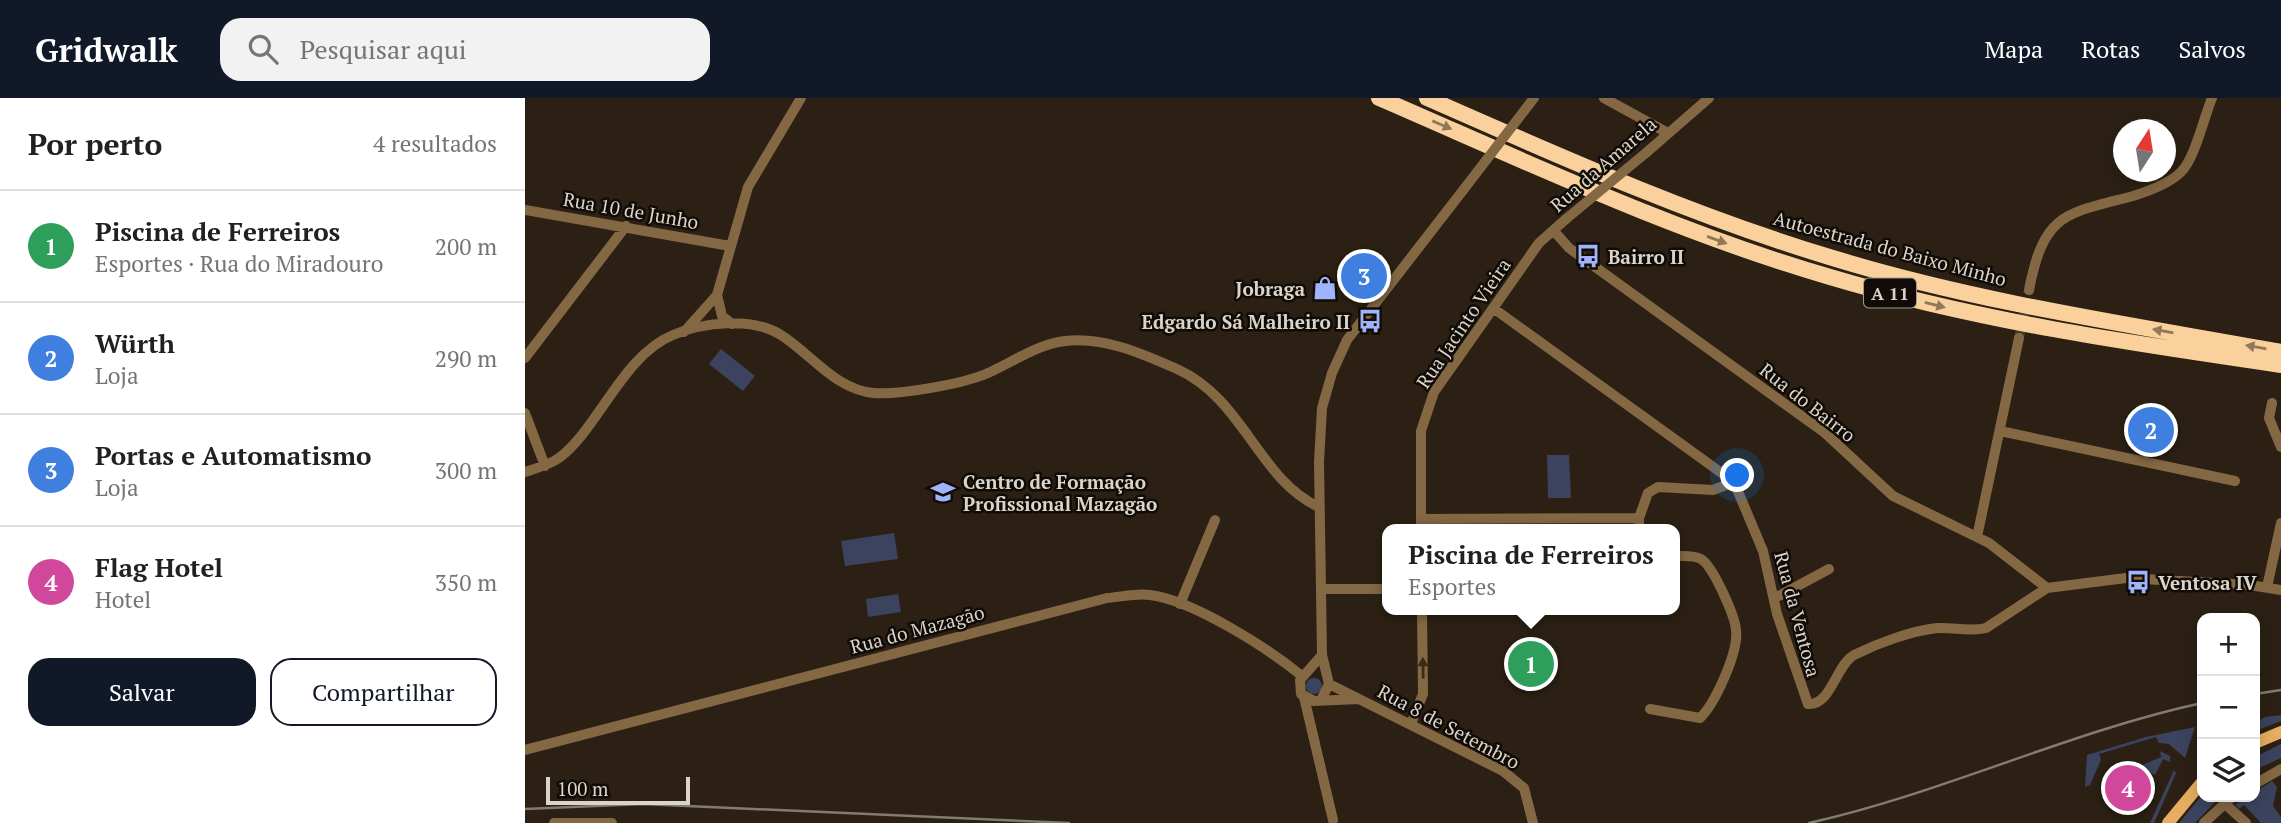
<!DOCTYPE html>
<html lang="pt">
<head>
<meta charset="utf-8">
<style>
  body { margin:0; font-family:"PT Serif",serif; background:#f2f2f2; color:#202124 }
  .controls { position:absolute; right:21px; bottom:21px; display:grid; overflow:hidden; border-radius:14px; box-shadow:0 4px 18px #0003 }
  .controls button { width:63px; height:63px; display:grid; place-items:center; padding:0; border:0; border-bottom:2px solid #e0e0e0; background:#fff; color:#202124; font:35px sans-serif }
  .compass { position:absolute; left:1588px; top:21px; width:63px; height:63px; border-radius:50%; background:#fff; box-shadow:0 4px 18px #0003; rotate:12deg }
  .scale { position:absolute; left:21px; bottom:18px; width:144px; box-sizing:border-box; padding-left:7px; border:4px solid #dbd4cb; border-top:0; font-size:19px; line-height:24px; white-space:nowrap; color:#dbd4cb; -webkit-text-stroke:5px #100b06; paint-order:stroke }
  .you { position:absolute; left:1213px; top:378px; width:24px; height:24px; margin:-18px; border:5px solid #fff; border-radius:50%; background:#1a73e8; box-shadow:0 0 0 10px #1a73e833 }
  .badge { display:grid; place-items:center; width:46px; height:46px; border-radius:50%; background:#111827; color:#fff; font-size:23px; font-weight:700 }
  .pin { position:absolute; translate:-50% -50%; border:4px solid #fff; box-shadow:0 2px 7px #0006 }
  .popup { position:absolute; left:857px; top:426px; width:298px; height:91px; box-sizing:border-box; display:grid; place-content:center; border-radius:14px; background:#fff; filter:drop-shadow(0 2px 5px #0005); font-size:23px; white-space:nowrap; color:#757577 }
  .popup b { font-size:26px; color:#202124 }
  .popup::after { content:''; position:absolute; left:50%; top:100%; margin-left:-14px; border:14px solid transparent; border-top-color:#fff }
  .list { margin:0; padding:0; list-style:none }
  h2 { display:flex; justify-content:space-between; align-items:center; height:91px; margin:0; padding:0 28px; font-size:30px }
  h2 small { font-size:23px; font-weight:400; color:#757577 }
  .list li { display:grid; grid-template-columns:46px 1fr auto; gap:21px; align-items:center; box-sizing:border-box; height:112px; padding:0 28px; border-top:2px solid #e0e0e0 }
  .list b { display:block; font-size:26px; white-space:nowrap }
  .list p { margin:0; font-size:23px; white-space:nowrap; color:#757577 }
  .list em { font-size:23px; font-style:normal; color:#757577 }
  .actions { display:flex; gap:14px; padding:21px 28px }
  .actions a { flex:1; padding:16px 0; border:2px solid #111827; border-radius:21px; text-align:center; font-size:24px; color:#111827 }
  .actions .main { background:#111827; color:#fff }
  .icon { flex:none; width:38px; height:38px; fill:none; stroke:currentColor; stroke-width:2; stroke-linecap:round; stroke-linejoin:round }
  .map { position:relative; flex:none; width:1756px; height:725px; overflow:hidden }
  header { display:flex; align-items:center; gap:42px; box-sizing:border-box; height:98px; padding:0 35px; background:#111827; color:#fff }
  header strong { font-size:33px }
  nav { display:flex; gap:38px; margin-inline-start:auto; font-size:24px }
  .search { width:490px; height:63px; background:#f2f2f2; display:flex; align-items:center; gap:18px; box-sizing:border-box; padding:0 24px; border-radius:21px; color:#757577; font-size:26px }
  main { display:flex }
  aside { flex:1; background:#fff }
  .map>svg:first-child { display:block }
  .green { fill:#3c435e }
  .water { fill:#4a5584; stroke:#767b99; stroke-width:2 }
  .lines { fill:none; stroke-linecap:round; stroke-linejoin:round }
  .minor-tunnel { stroke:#453b2f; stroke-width:10; stroke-dasharray:10 5; stroke-linecap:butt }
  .minor { stroke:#846844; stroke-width:10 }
  .major { stroke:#e8ae5f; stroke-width:12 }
  .highway { stroke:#fad19c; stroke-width:16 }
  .rail { stroke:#847b70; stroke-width:2.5 }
  .minor-bridge { stroke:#846844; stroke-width:10 }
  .oneway { fill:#917858 }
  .oneway2 { fill:#392c1c }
  .labels { text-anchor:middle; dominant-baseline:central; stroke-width:5; stroke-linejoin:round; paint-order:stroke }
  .shield { fill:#100b06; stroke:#9e9890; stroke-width:2 }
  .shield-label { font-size:18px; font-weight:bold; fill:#dbd4cb }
  .street-label { font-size:19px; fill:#dbd4cb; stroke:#100b06 }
  .poi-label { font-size:19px; font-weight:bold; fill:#dbd4cb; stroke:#100b06; text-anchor:start }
</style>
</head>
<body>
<header>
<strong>Gridwalk</strong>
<div class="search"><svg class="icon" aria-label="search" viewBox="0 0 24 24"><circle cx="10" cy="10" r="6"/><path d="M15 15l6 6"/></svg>Pesquisar aqui</div>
<nav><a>Mapa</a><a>Rotas</a><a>Salvos</a></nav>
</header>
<main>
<aside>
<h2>Por perto<small>4 resultados</small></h2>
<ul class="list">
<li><span class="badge" style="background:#2e9e5b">1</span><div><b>Piscina de Ferreiros</b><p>Esportes · Rua do Miradouro</p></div><em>200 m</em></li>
<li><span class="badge" style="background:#3f7fe0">2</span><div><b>Würth</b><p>Loja</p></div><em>290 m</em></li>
<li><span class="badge" style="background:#3f7fe0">3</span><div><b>Portas e Automatismo</b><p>Loja</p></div><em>300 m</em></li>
<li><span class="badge" style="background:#d1479c">4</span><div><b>Flag Hotel</b><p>Hotel</p></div><em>350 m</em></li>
</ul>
<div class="actions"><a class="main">Salvar</a><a>Compartilhar</a></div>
</aside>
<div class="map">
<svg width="1756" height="725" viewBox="0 0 1756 725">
  <rect width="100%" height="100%" fill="#2b2013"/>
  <path class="green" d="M 196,251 L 230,278 L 218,293 L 184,266 Z
    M 1022,357 L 1044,357 L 1046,400 L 1023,400 Z
    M 369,435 L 373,461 L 320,468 L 316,443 Z
    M 373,496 L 376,514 L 343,519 L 341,501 Z
    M781 588a8 8 0 1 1 16 0a8 8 0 1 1-16 0Z
    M 1756,617 L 1756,623 L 1730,633 L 1730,625 L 1740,619 Z
    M 1670,629 L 1660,660 L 1644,646 L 1634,645 L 1631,639 L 1574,656 L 1576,662 L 1565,687 L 1560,689 L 1562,657 L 1621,639 Z
    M 1756,646 L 1756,660 L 1730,672 L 1730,659 Z
    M 1635,653 L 1645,658 L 1645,664 L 1638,661 L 1630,677 L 1613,669 L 1636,659 Z
    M 1649,672 L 1651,675 L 1629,725 L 1625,725 Z
    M 1747,683 L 1752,689 L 1748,708 L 1756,719 L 1756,725 L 1736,725 L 1719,707 L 1714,711 L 1710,707 L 1722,699 L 1730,699 L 1730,694 Z
    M 1677,697 L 1695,699 L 1670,725 L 1654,725 Z"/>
  <path class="water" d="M 994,549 L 1027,565 L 1019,582 L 985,566 Z"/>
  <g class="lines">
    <path class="minor-tunnel" d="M 1494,240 L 1504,192"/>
    <path class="minor" d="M 1079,0 L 1141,34
      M 1122,54 L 1184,0
      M 0,112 L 205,148
      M 1029,133 L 1044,150 L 1300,335 L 1368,398 L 1464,445 L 1522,490
      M 1504,192 C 1519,115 1539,116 1608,98 C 1624,93 1644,86 1656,74 C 1670,60 1679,19 1687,0
      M 192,197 L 197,218 L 207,226
      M 968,210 L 1209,384
      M 159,234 L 192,197 L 223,89 L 276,0
      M 0,260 L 101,128
      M 1747,305 L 1744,320 L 1756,349
      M 0,315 L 20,368
      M 1475,333 L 1710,383
      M 0,374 C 12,370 24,367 34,360 C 74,330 97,258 148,237 C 178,224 228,219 256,237 C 286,256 311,292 349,295 C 375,297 438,286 463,275 C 488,264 513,246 540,243 C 578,238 618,256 652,271 C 719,301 733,381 794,409
      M 1209,384 L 1238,453 L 1252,516 L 1283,606 C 1306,608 1311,567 1329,557 C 1353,545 1386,533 1412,530 C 1429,529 1444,534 1461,530 L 1522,490 L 1601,480 L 1725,487 L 1756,492
      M 1114,420 L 1123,395 L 1133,389 L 1188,392 L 1209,384
      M 896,421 L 1114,420 L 1114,431
      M 896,431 L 896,333 L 909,294 L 1014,145 L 1041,121
      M 1452,439 L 1494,240
      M 1742,489 L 1756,425
      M 796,491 L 862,491
      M 1250,500 L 1304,471
      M 655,506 L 690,422
      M 797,557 L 775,582 L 776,596 L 789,603 L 834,601
      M 804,586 L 978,673 L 999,690 L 1008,725
      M 779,599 L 808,722
      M 797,600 L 804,586 L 797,557 L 794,364 L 797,310 L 807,275 L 822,242 L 939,91
      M 1125,611 L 1175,620 C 1190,606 1214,553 1211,532 C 1210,518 1188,468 1176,461 C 1169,457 1158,458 1150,458
      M 886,626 L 898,596 L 897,512
      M 0,652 L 582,500 C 596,499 612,495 625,497 C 668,502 744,551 777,578
      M 1730,686 L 1756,671
      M 1699,705 L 1721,725
      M 29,725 L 87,725
      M 1679,725 L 1707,699"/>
    <path class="major" d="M 1730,645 L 1756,634
      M 1643,725 L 1677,684"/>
    <path class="highway" d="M 854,0 C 1002,64 1150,134 1305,179 C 1453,223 1604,245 1756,267
      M 902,0 C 1036,59 1170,119 1311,161 C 1456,205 1607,227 1756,254"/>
    <path class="rail" d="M 1730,596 L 1756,592
      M 0,711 L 118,706 L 544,725
      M 1284,725 C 1418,695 1543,634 1677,605"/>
    <path class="minor-bridge" d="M 939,91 L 1009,0
      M 1041,121 L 1122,54"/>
  </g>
  <defs><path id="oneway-solid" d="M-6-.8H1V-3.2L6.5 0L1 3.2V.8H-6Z" transform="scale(1.75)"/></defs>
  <g class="oneway">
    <use href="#oneway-solid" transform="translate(917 27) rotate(23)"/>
    <use href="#oneway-solid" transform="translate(1192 142) rotate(20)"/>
    <use href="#oneway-solid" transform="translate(1410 207) rotate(14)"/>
    <use href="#oneway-solid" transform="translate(1638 233) rotate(-170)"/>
    <use href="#oneway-solid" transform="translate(1731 249) rotate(-170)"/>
  </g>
  <use class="oneway2" href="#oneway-solid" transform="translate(898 570) rotate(-91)"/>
  <defs>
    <g id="bus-bare" transform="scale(1.89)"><path d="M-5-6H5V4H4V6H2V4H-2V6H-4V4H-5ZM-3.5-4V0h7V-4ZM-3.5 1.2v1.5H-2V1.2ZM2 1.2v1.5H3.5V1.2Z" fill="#a0b3fd" stroke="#100b06" stroke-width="2.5" paint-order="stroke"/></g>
    <g id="shop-bare" transform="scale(1.89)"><path d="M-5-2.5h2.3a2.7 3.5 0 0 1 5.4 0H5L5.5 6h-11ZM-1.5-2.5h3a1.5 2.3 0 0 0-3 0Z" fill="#a0b3fd" stroke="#100b06" stroke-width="2.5" paint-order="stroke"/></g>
    <g id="university-bare" transform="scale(1.89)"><path d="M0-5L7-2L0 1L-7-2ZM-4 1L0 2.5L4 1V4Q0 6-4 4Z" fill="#a0b3fd" stroke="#100b06" stroke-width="2.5" paint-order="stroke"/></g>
  </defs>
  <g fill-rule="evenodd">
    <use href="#bus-bare" x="1063" y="158"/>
    <use href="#shop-bare" x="800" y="190"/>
    <use href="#bus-bare" x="845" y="223"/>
    <use href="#university-bare" x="418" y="394"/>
    <use href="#bus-bare" x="1613" y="484"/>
  </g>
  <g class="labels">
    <rect class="shield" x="1339" y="180.5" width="52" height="29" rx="5"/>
    <g class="shield-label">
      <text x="1365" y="195">A 11</text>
    </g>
    <g class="street-label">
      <text transform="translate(1078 66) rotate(-41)">Rua da Amarela</text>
      <text transform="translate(106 112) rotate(10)">Rua 10 de Junho</text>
      <text transform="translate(1365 150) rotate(15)">Autoestrada do Baixo Minho</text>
      <text transform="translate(938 225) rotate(-56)">Rua Jacinto Vieira</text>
      <text transform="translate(1283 304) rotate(38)">Rua do Bairro</text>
      <text transform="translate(1273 516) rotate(75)">Rua da Ventosa</text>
      <text transform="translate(392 531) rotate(-15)">Rua do Mazagão</text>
      <text transform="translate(924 628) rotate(28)">Rua 8 de Setembro</text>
    </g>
    <g class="poi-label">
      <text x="1083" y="158">Bairro II</text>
      <text x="780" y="190" text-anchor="end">Jobraga</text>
      <text x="825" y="223" text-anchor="end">Edgardo Sá Malheiro II</text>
      <text x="438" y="383">Centro de Formação<tspan x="438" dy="22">Profissional Mazagão</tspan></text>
      <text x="1633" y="484">Ventosa IV</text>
    </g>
  </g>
</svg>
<div class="controls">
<button>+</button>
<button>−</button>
<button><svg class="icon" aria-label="layers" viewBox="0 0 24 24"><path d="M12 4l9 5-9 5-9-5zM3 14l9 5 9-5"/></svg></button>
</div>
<svg class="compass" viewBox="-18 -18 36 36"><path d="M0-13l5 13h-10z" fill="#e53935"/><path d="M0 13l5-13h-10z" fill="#757577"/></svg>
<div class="scale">100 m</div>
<div class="you"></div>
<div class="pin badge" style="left:1006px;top:566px;background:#2e9e5b">1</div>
<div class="popup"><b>Piscina de Ferreiros</b>Esportes</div>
<div class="pin badge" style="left:1626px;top:332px;background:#3f7fe0">2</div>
<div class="pin badge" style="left:839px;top:178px;background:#3f7fe0">3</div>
<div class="pin badge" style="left:1603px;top:690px;background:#d1479c">4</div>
</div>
</main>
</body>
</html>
